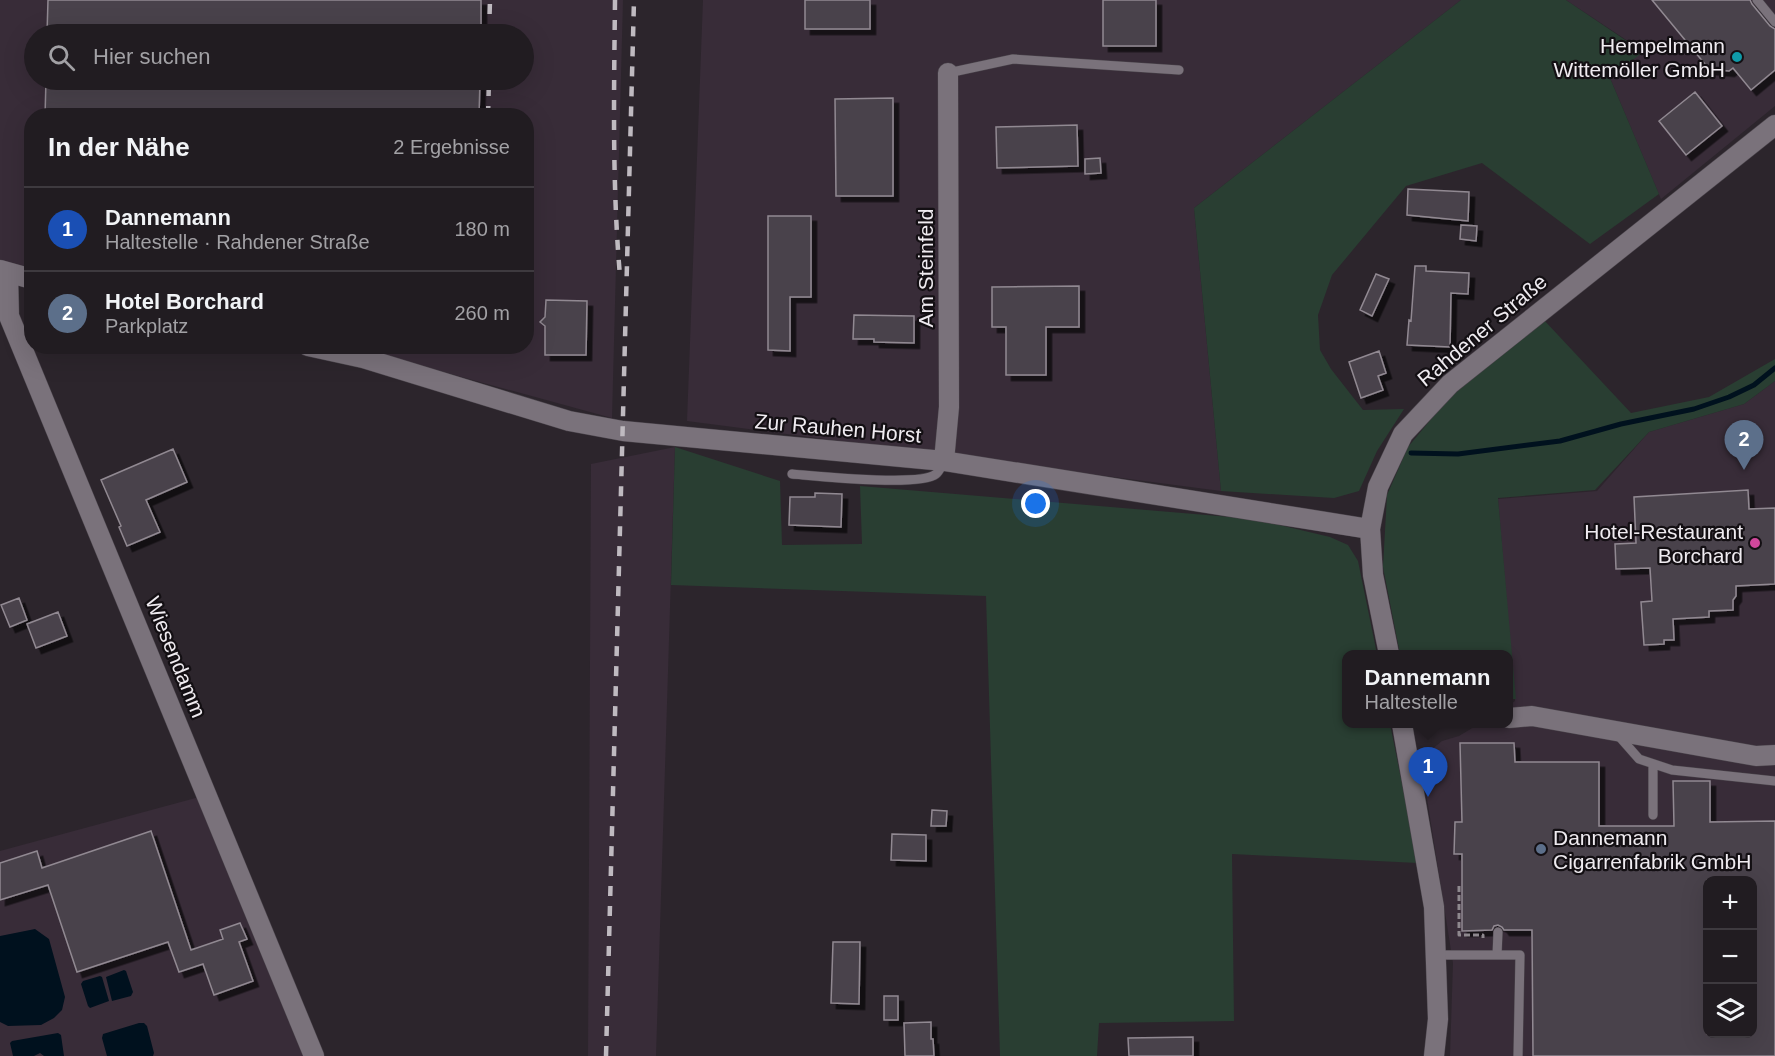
<!DOCTYPE html>
<html lang="de">
<head>
<meta charset="utf-8">
<style>
  body { margin:0; font-family:Helvetica,sans-serif; background:#2d292e; color:#f1f3f6 }
  .controls { position:absolute; right:18px; bottom:18px; display:grid; overflow:hidden; border-radius:12px; box-shadow:0 6px 24px #0002 }
  .controls button { width:54px; height:54px; display:grid; place-items:center; padding:0; border:0; border-bottom:2px solid #3e3a3f; background:#211c21; color:#f1f3f6; font:30px sans-serif }
  .you { position:absolute; left:1036px; top:504px; width:21px; height:21px; margin:-15px; border:4px solid #fff; border-radius:50%; background:#1a73e8; box-shadow:0 0 0 9px #1a73e833 }
  .badge { display:grid; place-items:center; width:39px; height:39px; border-radius:50%; background:#03d98b; color:#fff; font-size:20px; font-weight:700 }
  .pin { position:absolute; translate:-50% -50px; filter:drop-shadow(0 2px 3px #0008) }
  .pin::after { content:''; position:absolute; top:32px; width:21px; height:18px; background:inherit; clip-path:polygon(0 0,100% 0,50% 100%) }
  .popup { position:absolute; left:1342px; top:650px; width:171px; height:78px; box-sizing:border-box; display:grid; place-content:center; border-radius:12px; background:#211c21; filter:drop-shadow(0 2px 4px #0005); font-size:20px; white-space:nowrap; color:#a2a1a5 }
  .popup b { font-size:22px; color:#f1f3f6 }
  .popup::after { content:''; position:absolute; left:50%; top:100%; margin-left:-12px; border:12px solid transparent; border-top-color:#211c21 }
  .list { margin:0; padding:0; list-style:none }
  h2 { display:flex; justify-content:space-between; align-items:center; height:78px; margin:0; padding:0 24px; font-size:26px }
  h2 small { font-size:20px; font-weight:400; color:#a2a1a5 }
  .list li { display:grid; grid-template-columns:39px 1fr auto; gap:18px; align-items:center; box-sizing:border-box; height:84px; padding:0 24px; border-top:2px solid #3e3a3f }
  .list b { display:block; font-size:22px; white-space:nowrap }
  .list p { margin:0; font-size:20px; white-space:nowrap; color:#a2a1a5 }
  .list em { font-size:20px; font-style:normal; color:#a2a1a5 }
  .icon { flex:none; width:33px; height:33px; fill:none; stroke:currentColor; stroke-width:2; stroke-linecap:round; stroke-linejoin:round }
  .map { position:relative; flex:none; width:1775px; height:1056px; overflow:hidden }
  .search { position:absolute; background:#211c21; box-shadow:0 6px 24px #0002; left:24px; top:24px; width:510px; height:66px; display:flex; align-items:center; gap:15px; box-sizing:border-box; padding:0 21px; border-radius:33px; color:#a2a1a5; font-size:22px }
  .panel { position:absolute; background:#211c21; box-shadow:0 6px 24px #0002; left:24px; top:108px; width:510px; height:246px; border-radius:24px }
  .map>svg:first-child { display:block }
  .built { fill:#382c38; fill-rule:evenodd }
  .green { fill:#293e32 }
  .water { fill:#00111e }
  .lines { fill:none; stroke-linecap:round; stroke-linejoin:round }
  .stream { stroke:#00111e; stroke-width:5 }
  .building { fill:#4a434b; stroke:#918992; stroke-width:1.5; fill-rule:evenodd; filter:url(#shadow) }
  .service-casing { stroke:#49434a; stroke-width:10 }
  .minor-casing { stroke:#49434a; stroke-width:21 }
  .path { stroke:#8e888e; stroke-width:3; stroke-dasharray:6 3; stroke-linecap:butt }
  .service { stroke:#7a727b; stroke-width:9 }
  .minor { stroke:#7a727b; stroke-width:20 }
  .rail { stroke:#bfbac0; stroke-width:4.5; stroke-dasharray:10 10; stroke-linecap:butt }
  .culture-dot { fill:#0f9aa8; stroke:#130f13; stroke-width:2 }
  .hotel-dot { fill:#d1479c; stroke:#130f13; stroke-width:2 }
  .service-dot { fill:#5c6f8a; stroke:#130f13; stroke-width:2 }
  .labels { text-anchor:middle; dominant-baseline:central; stroke-width:4.5; stroke-linejoin:round; paint-order:stroke }
  .poi-label { font-size:21px; fill:#efebf0; stroke:#130f13; text-anchor:end }
  .street-label { font-size:21px; fill:#efebf0; stroke:#130f13 }
</style>
</head>
<body>
<div class="map">
<svg width="1775" height="1056" viewBox="0 0 1775 1056">
  <defs>
    <filter id="shadow"><feDropShadow dx="5.5" dy="5.5" stdDeviation="0" flood-color="#0009"/></filter>
  </defs>
  <rect width="100%" height="100%" fill="#2c252c"/>
  <path class="built" d="M 0,0 L 623,0 L 612,418 L 352,347 L 526,346 L 526,116 L 32,116 L 31,269 L 0,261 ZM 34,34 L 524,34 L 524,80 L 34,80 Z
    M 703,0 L 1461,0 L 1194,208 L 1221,491 L 687,421 Z
    M 1566,0 L 1775,0 L 1775,106 L 1661,199 L 1610,78 L 1643,51 Z
    M 1775,381 L 1775,1056 L 1450,1056 L 1453,963 L 1423,773 L 1431,750 L 1442,741 L 1459,736 L 1479,724 L 1509,724 L 1509,705 L 1515,701 L 1498,499 L 1597,491 L 1649,432 L 1744,404 ZM 1708,880 L 1752,880 L 1752,1034 L 1708,1034 Z
    M 675,447 L 656,1056 L 588,1056 L 591,464 Z
    M 203,796 L 309,1056 L 0,1056 L 0,851 Z"/>
  <path class="green" d="M 1461,0 L 1566,0 L 1643,52 L 1610,78 L 1659,194 L 1590,244 L 1482,163 L 1406,186 L 1332,275 L 1318,315 L 1320,350 L 1331,369 L 1363,410 L 1404,409 L 1377,451 L 1359,491 L 1334,498 L 1221,491 L 1194,208 Z
    M 1543,319 L 1631,413 L 1709,397 L 1775,359 L 1775,381 L 1744,404 L 1649,432 L 1595,490 L 1498,498 L 1516,699 L 1509,699 L 1509,654 L 1400,654 L 1383,567 L 1387,495 L 1408,447 L 1447,400 Z
    M 675,447 L 780,481 L 782,545 L 862,544 L 860,486 L 1254,519 L 1330,537 L 1348,545 L 1358,561 L 1377,654 L 1347,654 L 1347,724 L 1390,724 L 1418,863 L 1232,854 L 1234,1021 L 1099,1023 L 1097,1056 L 1000,1056 L 986,596 L 671,585 Z"/>
  <path class="water" d="M 35,929 L 49,939 L 65,997 L 62,1010 L 54,1018 L 41,1025 L 8,1026 L 0,1022 L 0,936 Z
    M 124,970 L 126,971 L 133,992 L 131,996 L 112,1001 L 106,977 Z
    M 100,976 L 102,977 L 109,1001 L 90,1008 L 88,1006 L 81,984 L 83,981 Z
    M 139,1023 L 144,1023 L 147,1026 L 154,1053 L 153,1056 L 107,1056 L 102,1038 L 103,1034 Z
    M 58,1033 L 61,1035 L 64,1056 L 44,1056 L 40,1053 L 34,1056 L 13,1056 L 10,1043 L 12,1041 Z"/>
  <g class="lines">
    <path class="stream" d="M 1411,453 L 1458,454 L 1560,441 L 1621,424 L 1694,409 L 1729,397 L 1754,385 L 1775,368"/>
  </g>
  <path class="building" d="M 48,0 L 481,0 L 481,34 L 47,34 Z
    M 805,0 L 870,0 L 870,29 L 805,29 Z
    M 1103,0 L 1156,0 L 1156,46 L 1103,46 Z
    M 1652,0 L 1750,0 L 1752,4 L 1770,26 L 1775,29 L 1775,70 L 1751,90 L 1733,68 L 1729,71 L 1709,69 Z
    M 46,80 L 480,80 L 479,116 L 45,116 Z
    M 1695,92 L 1722,126 L 1686,155 L 1659,121 Z
    M 893,98 L 893,196 L 836,196 L 835,99 Z
    M 1077,125 L 1078,166 L 997,168 L 996,127 Z
    M 1100,158 L 1101,173 L 1085,174 L 1085,159 Z
    M 1408,189 L 1469,192 L 1468,221 L 1407,215 Z
    M 768,216 L 811,216 L 811,297 L 790,297 L 790,351 L 768,350 Z
    M 1461,225 L 1477,226 L 1476,241 L 1460,239 Z
    M 1415,266 L 1426,266 L 1426,271 L 1469,273 L 1468,294 L 1451,293 L 1450,347 L 1407,345 L 1409,320 L 1411,321 Z
    M 1376,274 L 1389,279 L 1372,316 L 1360,310 Z
    M 1079,286 L 1079,327 L 1046,327 L 1046,375 L 1006,375 L 1006,327 L 992,327 L 992,287 Z
    M 546,300 L 587,301 L 586,355 L 545,355 L 545,326 L 540,322 L 545,317 Z
    M 854,315 L 914,316 L 914,343 L 874,342 L 874,339 L 853,339 Z
    M 1379,351 L 1386,373 L 1378,376 L 1383,390 L 1361,398 L 1349,362 Z
    M 173,449 L 187,482 L 146,500 L 160,532 L 127,546 L 119,527 L 121,526 L 101,480 Z
    M 1748,490 L 1749,509 L 1775,508 L 1775,584 L 1736,586 L 1736,596 L 1733,600 L 1733,610 L 1709,611 L 1709,617 L 1673,619 L 1674,640 L 1664,640 L 1664,644 L 1644,645 L 1641,602 L 1652,601 L 1650,568 L 1616,569 L 1615,544 L 1636,543 L 1634,497 Z
    M 815,493 L 842,494 L 841,527 L 789,525 L 790,497 L 815,497 Z
    M 19,598 L 27,620 L 10,627 L 1,605 Z
    M 58,612 L 67,636 L 36,648 L 27,624 Z
    M 1460,743 L 1514,743 L 1515,762 L 1599,762 L 1599,826 L 1674,826 L 1673,781 L 1710,781 L 1710,822 L 1775,821 L 1775,1056 L 1533,1056 L 1532,930 L 1504,930 L 1502,927 L 1498,925 L 1494,926 L 1492,930 L 1462,931 L 1462,854 L 1454,854 L 1455,822 L 1462,822 ZM 1707,880 L 1752,880 L 1752,1034 L 1707,1034 Z
    M 932,810 L 947,811 L 946,826 L 931,826 Z
    M 151,831 L 191,950 L 223,939 L 220,930 L 240,923 L 247,939 L 239,942 L 253,981 L 214,995 L 203,964 L 179,972 L 168,942 L 77,972 L 48,885 L 0,900 L 0,863 L 37,851 L 42,868 Z
    M 892,834 L 926,835 L 926,861 L 891,860 Z
    M 833,942 L 860,942 L 859,1004 L 831,1003 Z
    M 884,996 L 898,996 L 898,1020 L 884,1020 Z
    M 931,1022 L 931,1039 L 933,1039 L 934,1056 L 905,1056 L 904,1023 Z
    M 1193,1037 L 1193,1056 L 1129,1056 L 1128,1038 Z"/>
  <g class="lines">
    <g class="service-casing">
      <path id="service" d="M 1757,0 L 1775,22
        M 948,73 L 1013,59 L 1179,70
        M 792,474 C 817,476 920,487 936,474 C 939,472 942,465 944,462
        M 1617,734 L 1639,759 L 1672,770 L 1775,781
        M 1653,815 L 1653,764
        M 1435,955 L 1520,955 L 1518,1056
        M 1497,955 L 1498,932"/>
    </g>
    <g class="minor-casing">
      <path id="minor" d="M 0,270 L 32,279
        M 8,274 L 9,316 L 314,1056
        M 308,346 L 363,358 L 569,421 L 623,431 L 944,461 L 1370,529
        M 944,461 L 949,407 L 948,73
        M 1389,654 L 1373,575 L 1370,529 L 1378,487 L 1403,434 L 1450,384 L 1775,125
        M 1509,718 L 1532,716 L 1756,756 L 1775,755
        M 1402,724 L 1434,907 L 1438,1019 L 1434,1056"/>
    </g>
    <path class="path" d="M 1459,886 L 1459,935 L 1483,935 L 1483,938"/>
    <use href="#service" class="service"/>
    <use href="#minor" class="minor"/>
    <path class="rail" d="M 615,0 C 614,92 612,184 620,276
      M 489,34 L 490,0
      M 488,116 L 489,80
      M 606,1056 L 634,0"/>
  </g>
  <circle class="culture-dot" cx="1737" cy="57" r="6"/>
  <circle class="hotel-dot" cx="1755" cy="543" r="6"/>
  <circle class="service-dot" cx="1541" cy="849" r="6"/>
  <g class="labels">
    <g class="poi-label">
      <text x="1725" y="45">Hempelmann<tspan x="1725" dy="24">Wittemöller GmbH</tspan></text>
      <text x="1743" y="531">Hotel-Restaurant<tspan x="1743" dy="24">Borchard</tspan></text>
      <text x="1553" y="837" text-anchor="start">Dannemann<tspan x="1553" dy="24">Cigarrenfabrik GmbH</tspan></text>
    </g>
    <g class="street-label">
      <text transform="translate(925 268) rotate(-90)">Am Steinfeld</text>
      <text transform="translate(1482 330) rotate(-40)">Rahdener Straße</text>
      <text transform="translate(838 428) rotate(5)">Zur Rauhen Horst</text>
      <text transform="translate(176 657) rotate(68)">Wiesendamm</text>
    </g>
  </g>
</svg>
<div class="controls">
<button>+</button>
<button>−</button>
<button><svg class="icon" aria-label="layers" viewBox="0 0 24 24"><path d="M12 4l9 5-9 5-9-5zM3 14l9 5 9-5"/></svg></button>
</div>
<div class="you"></div>
<div class="pin badge" style="left:1428px;top:797px;background:#1a4fb4">1</div>
<div class="popup"><b>Dannemann</b>Haltestelle</div>
<div class="pin badge" style="left:1744px;top:470px;background:#5c6f8a">2</div>
<div class="search"><svg class="icon" aria-label="search" viewBox="0 0 24 24"><circle cx="10" cy="10" r="6"/><path d="M15 15l6 6"/></svg>Hier suchen</div>
<section class="panel">
<h2>In der Nähe<small>2 Ergebnisse</small></h2>
<ul class="list">
<li><span class="badge" style="background:#1a4fb4">1</span><div><b>Dannemann</b><p>Haltestelle · Rahdener Straße</p></div><em>180 m</em></li>
<li><span class="badge" style="background:#5c6f8a">2</span><div><b>Hotel Borchard</b><p>Parkplatz</p></div><em>260 m</em></li>
</ul>
</section>
</div>
</body>
</html>
